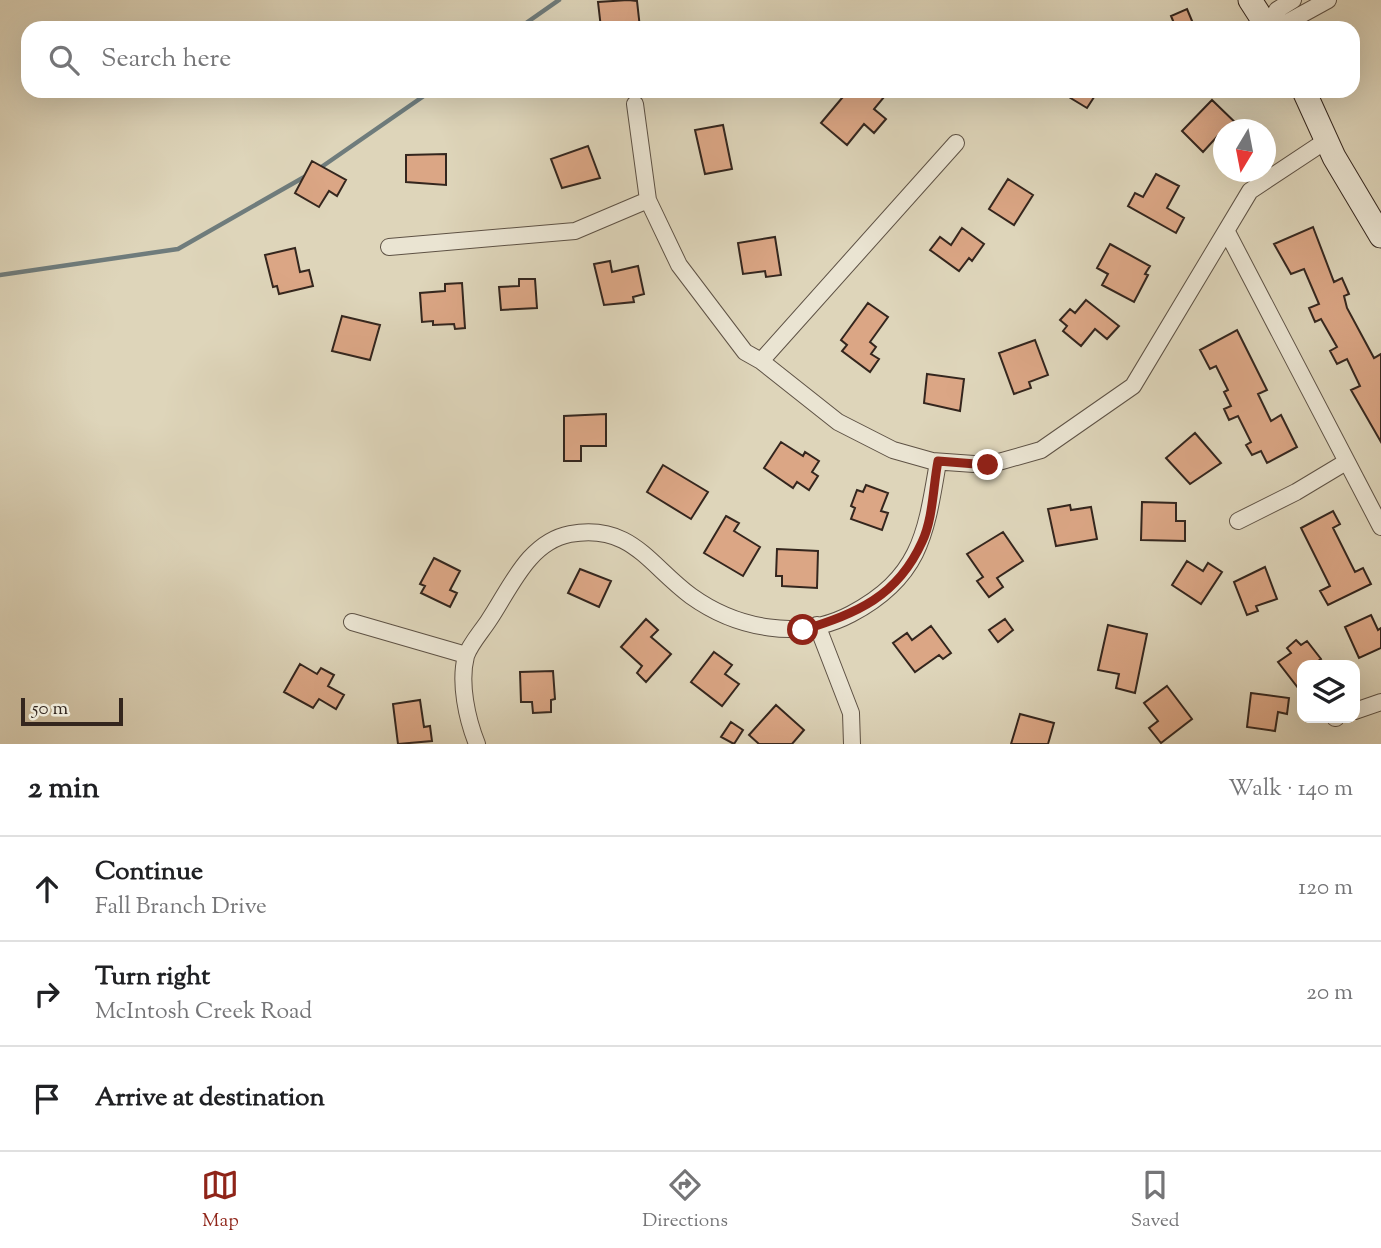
<!DOCTYPE html>
<html lang="en">
<head>
<meta charset="utf-8">
<style>
  body { margin:0; font-family:"Sorts Mill Goudy",serif; background:#f6f6f6; color:#202124 }
  .controls { position:absolute; right:21px; bottom:21px; display:grid; overflow:hidden; border-radius:14px; box-shadow:0 7px 28px #0002 }
  .controls button { width:63px; height:63px; display:grid; place-items:center; padding:0; border:0; border-bottom:2px solid #e0e0e0; background:#fff; color:#202124; font:35px sans-serif }
  .compass { position:absolute; left:1213px; top:119px; width:63px; height:63px; border-radius:50%; background:#fff; box-shadow:0 7px 28px #0002; rotate:190deg }
  .scale { position:absolute; left:21px; bottom:18px; width:102px; box-sizing:border-box; padding-left:7px; border:4px solid #34261e; border-top:0; font-size:19px; line-height:24px; white-space:nowrap; color:#34261e; -webkit-text-stroke:5px #eae4d2; paint-order:stroke }
  .stop { position:absolute; width:21px; height:21px; margin:-16px; border:5px solid #8f2418; border-radius:50%; background:#fff }
  .stop.end { background:#8f2418; border-color:#fff; box-shadow:0 2px 7px #0008 }
  .list { margin:0; padding:0; list-style:none }
  h2 { display:flex; justify-content:space-between; align-items:center; height:91px; margin:0; padding:0 28px; font-size:30px }
  h2 small { font-size:23px; font-weight:400; color:#757577 }
  .list li { display:grid; grid-template-columns:46px 1fr auto; gap:21px; align-items:center; box-sizing:border-box; height:105px; padding:0 28px; border-top:2px solid #e0e0e0 }
  .list b { display:block; font-size:26px; white-space:nowrap }
  .list p { margin:0; font-size:23px; white-space:nowrap; color:#757577 }
  .list em { font-size:23px; font-style:normal; color:#757577 }
  .icon { flex:none; width:38px; height:38px; fill:none; stroke:currentColor; stroke-width:2; stroke-linecap:round; stroke-linejoin:round }
  .map { position:relative; flex:none; width:1381px; height:744px; overflow:hidden }
  .search { position:absolute; background:#fff; box-shadow:0 7px 28px #0002; left:21px; right:21px; top:21px; height:77px; display:flex; align-items:center; gap:18px; box-sizing:border-box; padding:0 24px; border-radius:21px; color:#757577; font-size:26px }
  .sheet { height:406px; background:#fff }
  nav { display:flex; justify-content:space-around; align-items:center; box-sizing:border-box; height:98px; border-top:2px solid #e0e0e0; background:#fff; font-size:19px; color:#757577 }
  nav a { display:grid; justify-items:center; gap:4px }
  nav .on { color:#8f2418 }
  .map>svg:first-child { display:block }
  .lines { fill:none; stroke-linecap:round; stroke-linejoin:round }
  .stream { stroke:#6f7c7c; stroke-width:4.5 }
  .building { fill:#dba685; stroke:#34261e; stroke-width:2 }
  .street-casing { stroke:#5e5245; stroke-width:18 }
  .secondary-casing { stroke:#34261e; stroke-width:25 }
  .street { stroke:#eae4d2; stroke-width:16 }
  .secondary { stroke:#eae4d2; stroke-width:23 }
  .route { stroke:#8f2418; stroke-width:9 }
</style>
</head>
<body>
<div class="map">
<svg width="1381" height="744" viewBox="0 0 1381 744">
  <rect width="100%" height="100%" fill="#ded5ba"/>
  <filter id="stains"><feTurbulence type="fractalNoise" baseFrequency=".00286" numOctaves="4"/><feColorMatrix values="0 0 0 0 .2 0 0 0 0 .09 0 0 0 0 .02 0 0 0 .5 -.17"/></filter>
  <radialGradient id="worn" r=".72"><stop offset=".6" stop-color="#630" stop-opacity="0"/><stop offset="1" stop-color="#630" stop-opacity=".3"/></radialGradient>
  <g class="lines">
    <path class="stream" d="M 519,28 L 559,0
      M 320,168 L 431,91
      M 0,275 L 178,249 L 306,176"/>
  </g>
  <path class="building" d="M 628,0 L 637,1 L 640,28 L 601,28 L 598,2 Z
    M 1187,9 L 1195,28 L 1176,28 L 1171,16 Z
    M 834,91 L 889,91 L 874,109 L 886,119 L 874,133 L 864,124 L 847,145 L 821,123 L 842,98 Z
    M 1059,91 L 1098,91 L 1087,108 Z
    M 1212,100 L 1243,130 L 1223,130 L 1203,152 L 1182,131 Z
    M 723,125 L 732,169 L 705,174 L 695,130 Z
    M 588,146 L 600,178 L 562,188 L 551,159 Z
    M 446,154 L 446,185 L 406,182 L 406,155 Z
    M 312,161 L 346,180 L 337,196 L 329,191 L 319,207 L 295,193 Z
    M 1156,174 L 1179,186 L 1167,208 L 1184,218 L 1176,233 L 1128,206 L 1135,193 L 1143,197 Z
    M 1008,179 L 1033,195 L 1014,225 L 989,209 Z
    M 1313,227 L 1334,282 L 1342,278 L 1349,294 L 1344,296 L 1347,308 L 1374,358 L 1381,354 L 1381,442 L 1351,390 L 1360,386 L 1347,359 L 1337,364 L 1330,351 L 1337,347 L 1321,319 L 1315,322 L 1309,308 L 1319,304 L 1304,269 L 1291,274 L 1274,244 Z
    M 962,228 L 984,244 L 972,261 L 969,258 L 959,271 L 930,250 L 940,237 L 951,245 Z
    M 775,237 L 781,275 L 766,277 L 765,271 L 743,274 L 738,243 Z
    M 1110,244 L 1150,266 L 1145,274 L 1148,275 L 1134,302 L 1102,285 L 1108,274 L 1097,268 Z
    M 295,248 L 300,272 L 309,270 L 313,286 L 279,294 L 277,286 L 273,287 L 265,255 Z
    M 610,261 L 612,272 L 638,266 L 644,294 L 633,297 L 634,302 L 604,305 L 594,264 Z
    M 519,279 L 535,279 L 537,308 L 501,310 L 499,287 L 519,286 Z
    M 462,283 L 465,328 L 455,329 L 454,324 L 433,325 L 433,321 L 422,322 L 420,293 L 445,291 L 445,284 Z
    M 1086,300 L 1119,326 L 1107,339 L 1095,329 L 1081,346 L 1063,331 L 1067,326 L 1060,320 L 1070,309 L 1075,313 Z
    M 868,303 L 888,317 L 870,342 L 876,347 L 871,354 L 879,359 L 870,372 L 842,351 L 847,345 L 841,340 Z
    M 342,316 L 380,325 L 370,360 L 332,351 Z
    M 1237,330 L 1267,390 L 1258,394 L 1271,421 L 1281,415 L 1297,447 L 1267,463 L 1261,451 L 1252,455 L 1246,445 L 1251,442 L 1238,416 L 1229,420 L 1224,409 L 1231,406 L 1224,392 L 1228,390 L 1216,366 L 1210,369 L 1200,350 Z
    M 1035,340 L 1048,375 L 1029,382 L 1031,388 L 1014,394 L 999,353 Z
    M 927,374 L 964,379 L 960,411 L 924,403 Z
    M 606,414 L 606,446 L 581,446 L 581,461 L 564,461 L 564,416 Z
    M 1195,433 L 1221,463 L 1190,484 L 1166,458 Z
    M 781,442 L 803,456 L 805,452 L 819,461 L 812,472 L 818,476 L 809,490 L 797,482 L 793,488 L 764,468 Z
    M 663,465 L 708,492 L 691,519 L 647,492 Z
    M 866,485 L 888,493 L 881,511 L 888,513 L 882,530 L 851,519 L 855,508 L 851,506 L 857,490 L 863,492 Z
    M 1142,502 L 1176,503 L 1176,521 L 1185,521 L 1185,541 L 1141,540 Z
    M 1070,505 L 1071,510 L 1091,507 L 1097,539 L 1056,546 L 1048,509 Z
    M 1333,511 L 1340,524 L 1333,528 L 1355,572 L 1363,568 L 1371,584 L 1328,605 L 1320,591 L 1330,586 L 1301,528 Z
    M 726,516 L 739,523 L 734,531 L 760,547 L 743,576 L 704,553 Z
    M 1003,532 L 1023,561 L 997,578 L 1003,587 L 989,597 L 977,581 L 983,577 L 967,554 Z
    M 777,549 L 818,551 L 817,588 L 782,586 L 782,576 L 776,576 Z
    M 434,558 L 460,571 L 450,590 L 457,593 L 450,607 L 421,593 L 425,586 L 420,584 Z
    M 1187,561 L 1203,571 L 1208,563 L 1222,572 L 1201,604 L 1172,585 Z
    M 1265,567 L 1277,599 L 1256,606 L 1258,611 L 1247,615 L 1234,582 Z
    M 580,569 L 611,581 L 599,607 L 568,593 Z
    M 1371,615 L 1378,630 L 1381,628 L 1381,648 L 1359,658 L 1345,627 Z
    M 646,619 L 658,630 L 651,637 L 671,654 L 646,682 L 637,673 L 642,666 L 621,647 Z
    M 1005,619 L 1013,630 L 998,642 L 989,630 Z
    M 1108,625 L 1147,634 L 1135,693 L 1116,688 L 1119,674 L 1098,670 Z
    M 931,626 L 951,653 L 943,659 L 939,655 L 915,672 L 893,643 L 907,633 L 912,640 Z
    M 1296,640 L 1301,645 L 1307,641 L 1321,659 L 1312,665 L 1302,665 L 1302,693 L 1278,662 L 1291,653 L 1287,648 Z
    M 714,652 L 732,665 L 725,674 L 739,684 L 722,706 L 691,682 Z
    M 300,664 L 317,674 L 321,668 L 334,675 L 328,686 L 344,695 L 336,709 L 319,699 L 313,708 L 284,692 Z
    M 553,671 L 555,699 L 551,700 L 551,712 L 533,713 L 532,702 L 521,702 L 520,672 Z
    M 1167,686 L 1192,719 L 1161,743 L 1149,728 L 1158,721 L 1144,703 Z
    M 1251,693 L 1289,698 L 1287,714 L 1278,712 L 1275,731 L 1247,727 Z
    M 420,700 L 424,727 L 430,726 L 432,741 L 398,744 L 393,704 Z
    M 776,705 L 804,730 L 792,744 L 759,744 L 749,735 Z
    M 1020,714 L 1054,723 L 1048,744 L 1011,744 Z
    M 731,722 L 743,730 L 734,744 L 721,737 Z"/>
  <g class="lines">
    <g class="street-casing">
      <path id="street" d="M 1267,28 L 1288,22 L 1328,0
        M 1267,28 L 1277,10 L 1293,0
        M 635,104 L 648,200 L 679,265 L 745,352 L 761,361 L 838,422 L 893,450 L 932,461 L 988,465 L 1041,450 L 1133,386 L 1250,191 L 1327,140
        M 1227,232 L 1381,527
        M 389,247 L 575,231 L 648,200
        M 761,361 L 956,143
        M 1238,521 L 1296,492 L 1346,462
        M 352,622 L 466,655
        M 817,625 L 851,713 L 852,744
        M 1355,711 L 1381,702
        M 1335,718 L 1336,718
        M 477,744 C 467,719 459,683 466,656 C 470,644 482,631 489,620 C 510,589 528,542 570,534 C 631,523 649,565 691,596 C 737,629 800,641 851,614 C 921,577 926,533 938,462"/>
    </g>
    <g class="secondary-casing">
      <path id="secondary" d="M 1250,0 L 1268,28
        M 1304,91 L 1334,157 L 1381,236"/>
    </g>
    <use href="#street" class="street"/>
    <use href="#secondary" class="secondary"/>
  </g>
  <g class="lines">
    <path class="route" d="M 803,630 C 857,613 897,597 922,542 C 933,519 933,487 938,461 L 988,465"/>
  </g>
  <rect width="100%" height="100%" filter="url(#stains)"/>
  <rect width="100%" height="100%" fill="url(#worn)"/>
</svg>
<div class="controls">
<button><svg class="icon" aria-label="layers" viewBox="0 0 24 24"><path d="M12 4l9 5-9 5-9-5zM3 14l9 5 9-5"/></svg></button>
</div>
<svg class="compass" viewBox="-18 -18 36 36"><path d="M0-13l5 13h-10z" fill="#e53935"/><path d="M0 13l5-13h-10z" fill="#757577"/></svg>
<div class="scale">50 m</div>
<div class="stop" style="left:803px;top:630px"></div>
<div class="stop end" style="left:988px;top:465px"></div>
<div class="search"><svg class="icon" aria-label="search" viewBox="0 0 24 24"><circle cx="10" cy="10" r="6"/><path d="M15 15l6 6"/></svg>Search here</div>
</div>
<section class="sheet">
<h2>2 min<small>Walk · 140 m</small></h2>
<ul class="list">
<li><svg class="icon" aria-label="ahead" viewBox="0 0 24 24"><path d="M12 20V5M6 11l6-6 6 6"/></svg><div><b>Continue</b><p>Fall Branch Drive</p></div><em>120 m</em></li>
<li><svg class="icon" aria-label="right" viewBox="0 0 24 24"><path d="M7 20v-9h11M14 6l5 5-5 5"/></svg><div><b>Turn right</b><p>McIntosh Creek Road</p></div><em>20 m</em></li>
<li><svg class="icon" aria-label="arrive" viewBox="0 0 24 24"><path d="M6 21V4h12l-3 4 3 4H6"/></svg><div><b>Arrive at destination</b></div></li>
</ul>
</section>
<nav>
<a class="on"><svg class="icon" aria-label="map" viewBox="0 0 24 24"><path d="M3 6l6-2 6 2 6-2v14l-6 2-6-2-6 2zM9 4v14M15 6v14"/></svg>Map</a>
<a><svg class="icon" aria-label="directions" viewBox="0 0 24 24"><path d="M12 3l9 9-9 9-9-9zM9 14v-3h6M13 9l2 2-2 2"/></svg>Directions</a>
<a><svg class="icon" aria-label="saved" viewBox="0 0 24 24"><path d="M7 4h10v16l-5-4-5 4z"/></svg>Saved</a>
</nav>
</body>
</html>
